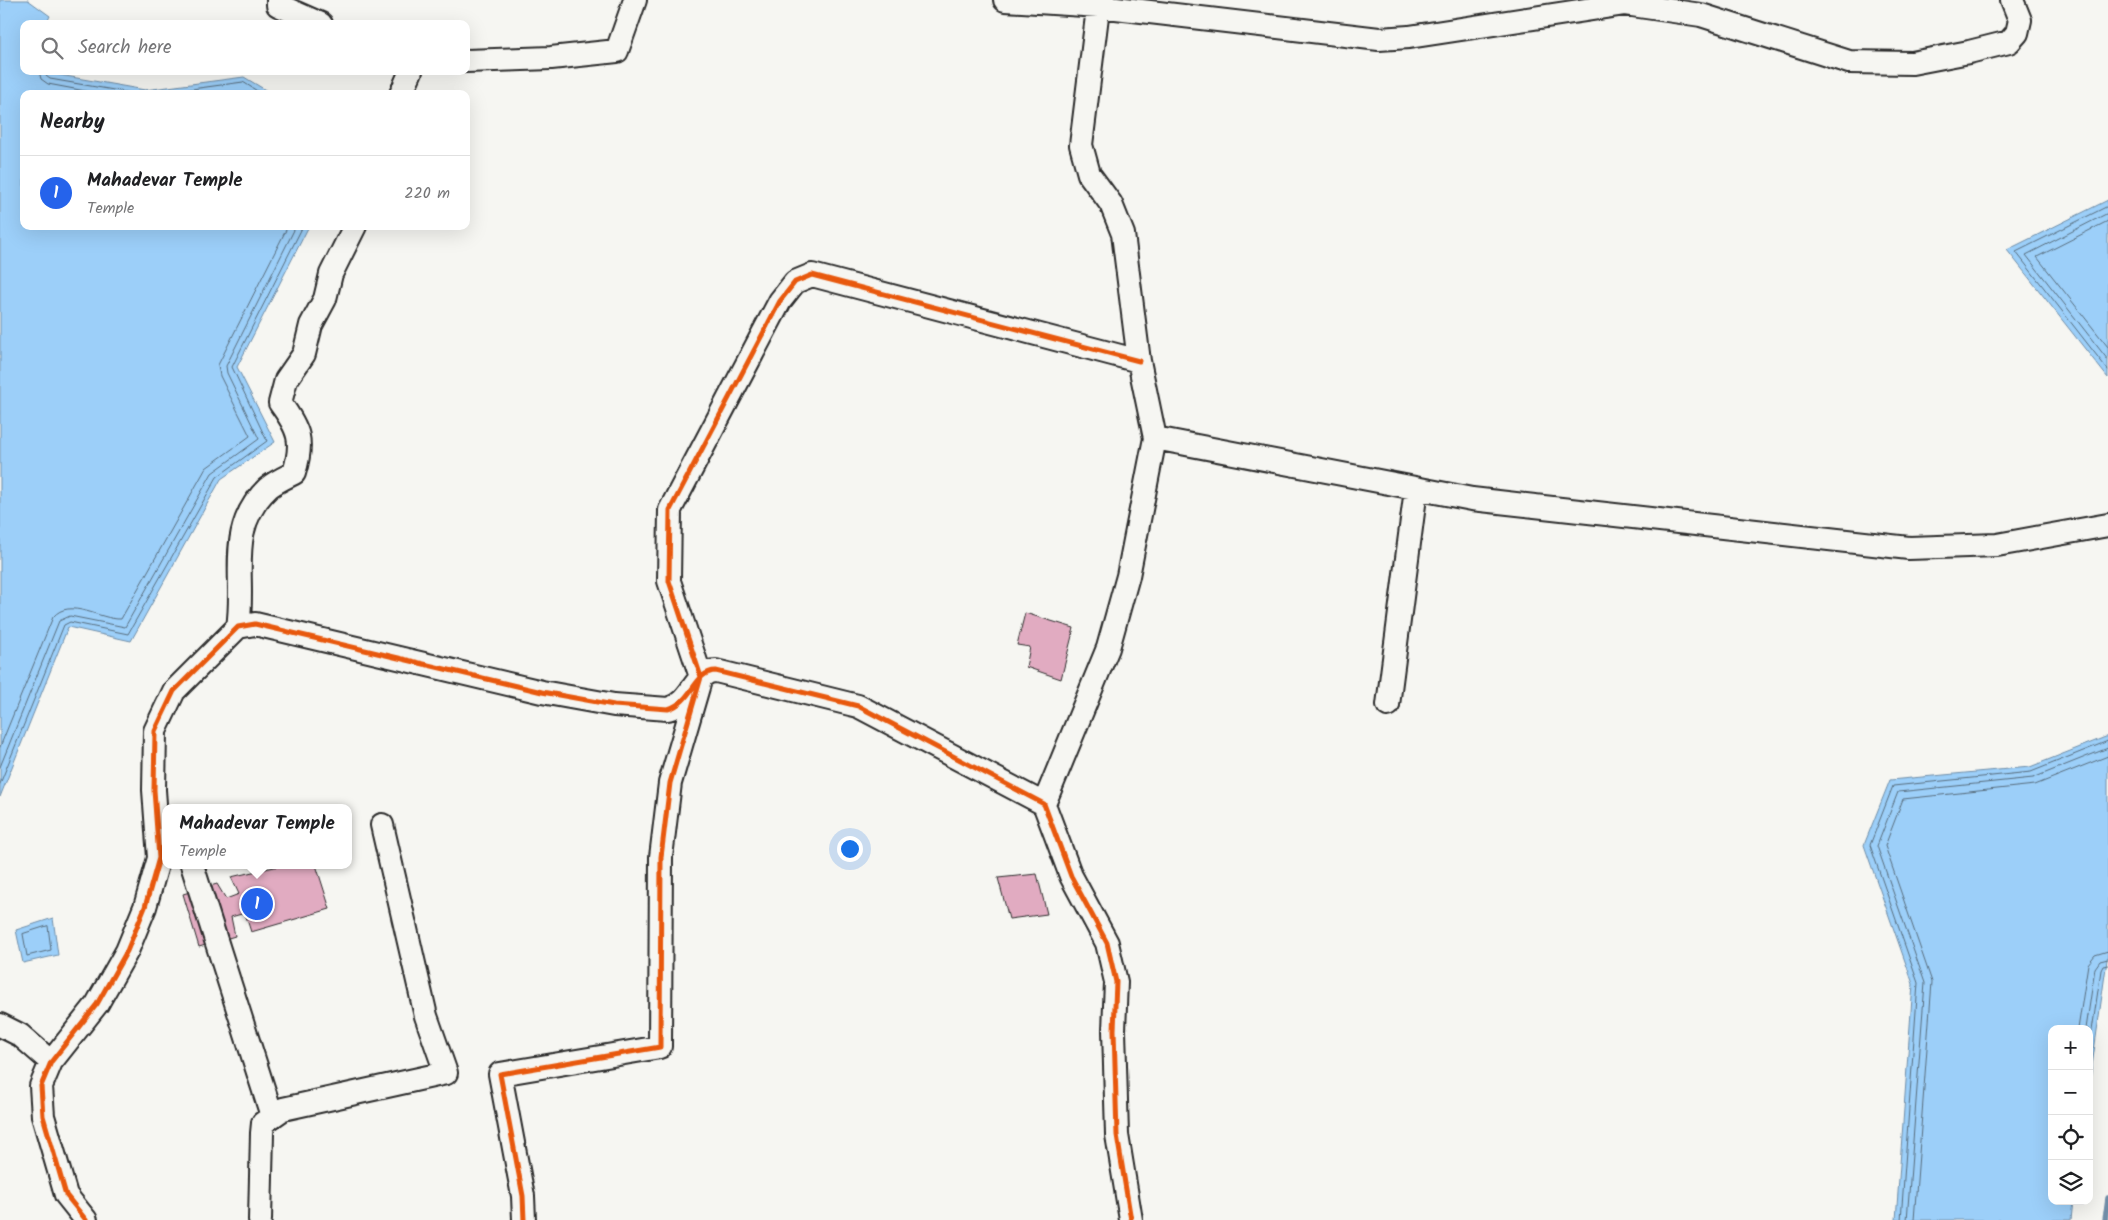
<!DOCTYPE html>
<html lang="en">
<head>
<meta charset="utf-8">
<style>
  body { margin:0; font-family:Kalam,sans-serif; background:#f6f6f6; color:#202124 }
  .controls { position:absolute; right:15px; bottom:15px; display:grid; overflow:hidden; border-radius:10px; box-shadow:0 5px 20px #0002 }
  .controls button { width:45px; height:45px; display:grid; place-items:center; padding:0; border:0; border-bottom:1px solid #e0e0e0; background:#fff; color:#202124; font:25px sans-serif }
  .you { position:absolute; left:849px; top:848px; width:18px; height:18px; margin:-12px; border:4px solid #fff; border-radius:50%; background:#1a73e8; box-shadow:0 0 0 8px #1a73e833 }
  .badge { display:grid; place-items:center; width:32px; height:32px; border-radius:50%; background:#2563eb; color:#fff; font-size:16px; font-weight:700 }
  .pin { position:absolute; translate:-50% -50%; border:2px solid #fff; box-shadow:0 1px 5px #0006 }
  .popup { position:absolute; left:162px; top:804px; width:190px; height:65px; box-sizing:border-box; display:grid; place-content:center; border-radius:10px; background:#fff; filter:drop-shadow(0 1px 4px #0005); font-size:16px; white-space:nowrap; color:#757577 }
  .popup b { font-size:19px; color:#202124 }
  .popup::after { content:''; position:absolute; left:50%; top:100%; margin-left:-10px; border:10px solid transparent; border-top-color:#fff }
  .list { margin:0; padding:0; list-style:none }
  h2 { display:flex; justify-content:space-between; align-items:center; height:65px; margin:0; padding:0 20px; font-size:21px }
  h2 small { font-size:16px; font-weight:400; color:#757577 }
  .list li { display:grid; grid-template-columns:32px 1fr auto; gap:15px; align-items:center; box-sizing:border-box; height:75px; padding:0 20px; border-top:1px solid #e0e0e0 }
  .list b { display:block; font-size:19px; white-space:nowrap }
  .list p { margin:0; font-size:16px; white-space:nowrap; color:#757577 }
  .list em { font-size:16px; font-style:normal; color:#757577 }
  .icon { flex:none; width:28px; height:28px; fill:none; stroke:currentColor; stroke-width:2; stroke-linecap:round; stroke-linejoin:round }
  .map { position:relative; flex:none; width:2108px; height:1220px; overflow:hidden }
  .search { position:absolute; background:#fff; box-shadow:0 5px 20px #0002; left:20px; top:20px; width:450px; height:55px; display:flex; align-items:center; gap:12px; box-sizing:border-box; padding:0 18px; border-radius:10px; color:#757577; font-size:19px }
  .panel { position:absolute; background:#fff; box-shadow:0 5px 20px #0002; left:20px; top:90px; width:450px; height:140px; border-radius:10px }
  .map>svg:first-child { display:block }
  .water { fill:#9ccff9; stroke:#6f8da7 }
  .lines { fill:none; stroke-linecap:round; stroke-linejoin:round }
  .shore { stroke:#586d7d; stroke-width:1 }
  .stream { stroke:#6f8da7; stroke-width:5.5 }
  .building { fill:#e1abc1; stroke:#2b2b2b }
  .street-casing { stroke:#2b2b2b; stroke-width:26 }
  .street { stroke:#f6f6f2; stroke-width:22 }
  .cycleway-casing { stroke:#f6f6f2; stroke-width:8 }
  .cycleway { stroke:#e8590c; stroke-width:5 }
</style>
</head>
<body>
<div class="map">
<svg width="2108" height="1220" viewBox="0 0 2108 1220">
  <rect width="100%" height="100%" fill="#f6f6f2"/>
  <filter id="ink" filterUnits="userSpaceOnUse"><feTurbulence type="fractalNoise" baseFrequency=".02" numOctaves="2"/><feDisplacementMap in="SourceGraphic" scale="10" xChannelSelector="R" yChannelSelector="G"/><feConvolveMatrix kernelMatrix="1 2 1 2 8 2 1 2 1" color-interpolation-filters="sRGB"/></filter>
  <g filter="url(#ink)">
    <path class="water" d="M 0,0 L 28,0 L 50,16 L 46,24 L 24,24 L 24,71 L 37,71 L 145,90 L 244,77 L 272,94 L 24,94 L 24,226 L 309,226 L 237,367 L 275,442 L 221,479 L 131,641 L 68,627 L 0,797 Z
      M 2108,200 L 2108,378 L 2007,250 Z
      M 2108,736 L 2108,953 L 2089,1087 L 2089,1029 L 2052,1029 L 2052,1201 L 2073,1201 L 2071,1220 L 1896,1220 L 1913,984 L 1864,845 L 1890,780 L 2030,767 Z
      M 53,918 L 58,955 L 23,963 L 16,930 Z"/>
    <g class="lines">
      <path class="shore" d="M 39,71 L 41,79 L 48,84 L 101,94
        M 46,71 L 46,76 L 50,79 L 137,94
        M 155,94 L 243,82 L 262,94
        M 2108,206 L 2016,252 L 2108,370
        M 2108,213 L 2026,255 L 2108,360
        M 2108,221 L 2037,257 L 2108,347
        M 0,747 L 53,617 C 70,597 100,620 121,619 L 206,468 L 250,436 L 220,376 L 218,365 L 288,226
        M 0,767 L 59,621 L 70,616 L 125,627 L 212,473 L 259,439 L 227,373 L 226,366 L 296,226
        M 0,784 L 64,625 L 70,622 L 128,634 L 217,477 L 267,441 L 232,367 L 303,226
        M 48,926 L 51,950 L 27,956 L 23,934 Z
        M 2078,1029 L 2088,964 L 2095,955 L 2108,951
        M 2086,1029 L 2095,968 L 2100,961 L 2108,959
        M 2089,1051 L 2101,970 L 2103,966 L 2108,965
        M 1901,1220 L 1918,983 L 1870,845 L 1893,786 L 2031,772 L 2108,741
        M 1907,1220 L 1925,983 L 1877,846 L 1898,792 L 2033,778 L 2108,748
        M 1914,1220 L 1932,982 L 1885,846 L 1903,799 L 2035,785 L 2108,756"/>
      <path class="stream" d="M 2105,1220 L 2108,1198"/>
    </g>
    <path class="building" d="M 1025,613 L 1074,628 L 1061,679 L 1026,667 L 1030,647 L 1017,645 Z
      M 283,865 L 316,865 L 330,909 L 251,932 L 245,913 L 231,917 L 235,936 L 199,947 L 183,894 L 217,884 L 226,899 L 239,894 L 231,877 Z
      M 1037,874 L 1047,914 L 1009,919 L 998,878 Z"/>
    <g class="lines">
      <g class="street-casing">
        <path id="street" d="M 278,0 L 278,5 L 321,24
          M 1005,0 L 1099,6 L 1379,39 L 1409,37 L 1625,4 L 1701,15 L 1849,62 L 1912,63 L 1969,52 L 2009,42 L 2017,33 L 2020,20 L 2012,0
          M 466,61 L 551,58 L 617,51 L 635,0
          M 401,94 L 411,71
          M 1155,438 L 1472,499 L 1909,548 L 1997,545 L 2108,525
          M 238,627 C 246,577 225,529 268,488 C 275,482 286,477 294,473 C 304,441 299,429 280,403 L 286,380 L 304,354 L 311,325 L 325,299 L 331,274 L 355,226
          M 1388,705 L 1416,489
          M 1044,804 L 1108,648 L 1128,576 L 1155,438 L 1139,361 L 1123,234 L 1111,204 L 1089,174 L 1081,145 L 1099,0
          M 192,865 L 272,1116
          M 0,1025 L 20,1035 L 51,1062
          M 86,1220 L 66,1195 L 43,1116 L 41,1086 L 51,1062 L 97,1004 L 127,951 L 145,907 L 159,858 L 154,790 L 155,731 L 174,691 L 238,627 L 255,624 L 542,692 L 614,705 L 668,709 C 693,702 694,671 716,671 L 858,706 L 1044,804 L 1071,876 L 1107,943 L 1116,982 L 1114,1030 L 1117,1135 L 1131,1220
          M 260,1220 L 262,1133 L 263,1123 L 283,1109 L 446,1073 L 426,1016 L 382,825
          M 524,1220 L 523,1196 L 500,1074 L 660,1047 L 661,857 L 670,783 L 701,677 L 669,581 L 670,510 L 780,301 L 795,282 L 812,275 L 1139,361"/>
      </g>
      <use href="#street" class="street"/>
      <g class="cycleway-casing">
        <path id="cycleway" d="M 86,1220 L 66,1195 L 43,1116 L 41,1086 L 51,1062 L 97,1004 L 127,951 L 145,907 L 159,858 L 154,790 L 155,731 L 174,691 L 238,627 L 255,624 L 542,692 L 614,705 L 668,709 C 693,702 694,671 716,671 L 858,706 L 1044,804 L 1071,876 L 1107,943 L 1116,982 L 1114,1030 L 1117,1135 L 1131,1220
          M 524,1220 L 523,1196 L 500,1074 L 660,1047 L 661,857 L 670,783 L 701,677 L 669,581 L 670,510 L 780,301 L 795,282 L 812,275 L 1139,361"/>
      </g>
      <use href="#cycleway" class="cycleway"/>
    </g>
  </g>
</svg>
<div class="controls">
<button>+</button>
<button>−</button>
<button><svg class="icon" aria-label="locate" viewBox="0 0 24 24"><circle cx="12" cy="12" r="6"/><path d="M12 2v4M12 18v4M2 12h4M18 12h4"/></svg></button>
<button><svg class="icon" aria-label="layers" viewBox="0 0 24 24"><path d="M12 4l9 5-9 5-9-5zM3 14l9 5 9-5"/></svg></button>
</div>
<div class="you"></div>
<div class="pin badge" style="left:257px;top:904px">1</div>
<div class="popup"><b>Mahadevar Temple</b>Temple</div>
<div class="search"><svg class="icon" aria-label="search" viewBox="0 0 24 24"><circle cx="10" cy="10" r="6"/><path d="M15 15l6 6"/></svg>Search here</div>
<section class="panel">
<h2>Nearby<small></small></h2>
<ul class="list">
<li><span class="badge">1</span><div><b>Mahadevar Temple</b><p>Temple</p></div><em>220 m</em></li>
</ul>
</section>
</div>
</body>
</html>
